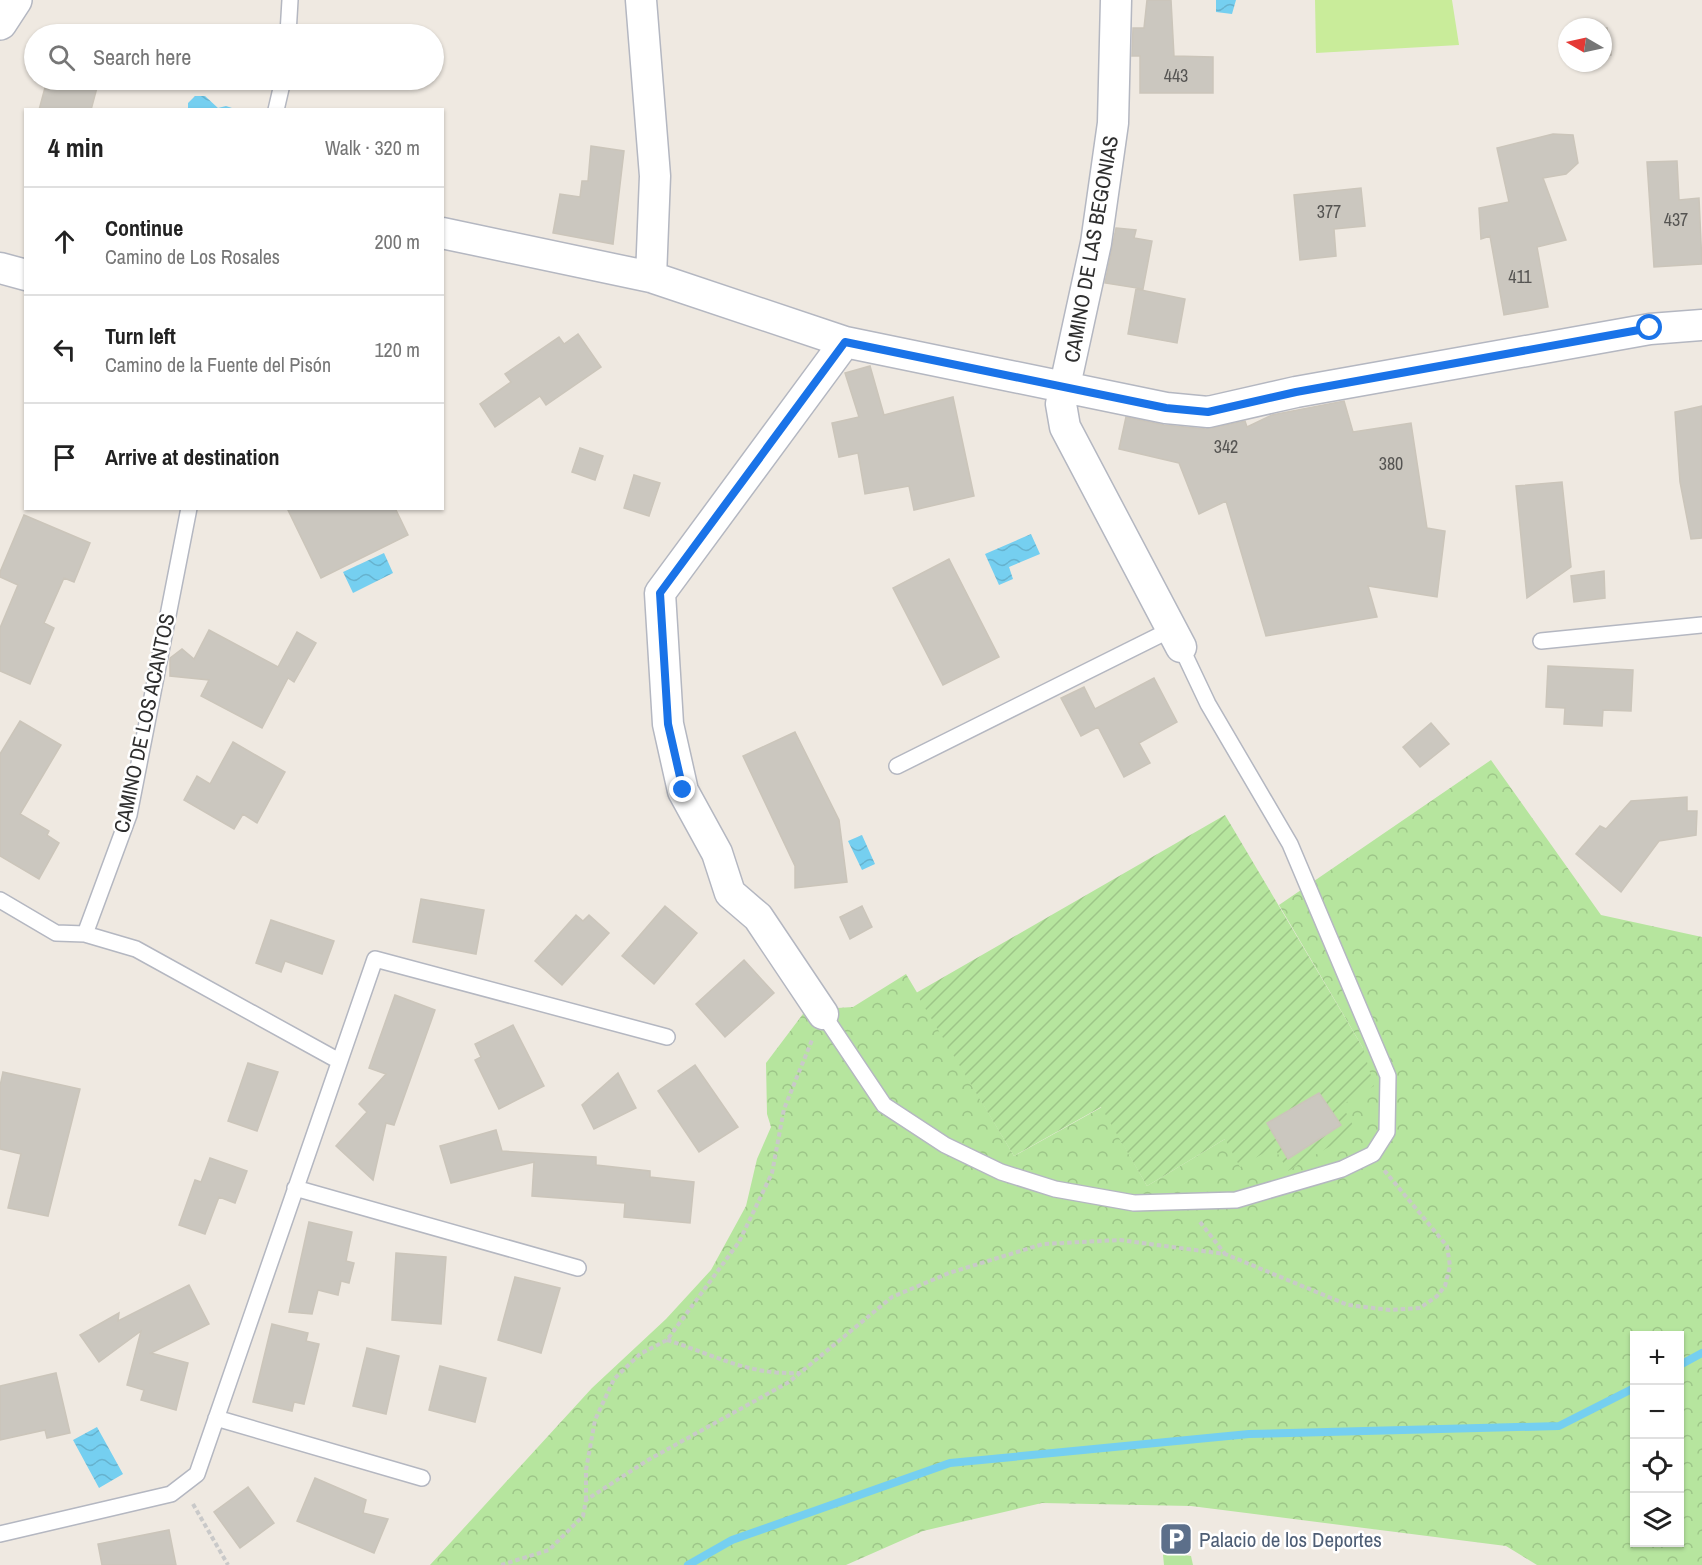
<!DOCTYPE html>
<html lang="en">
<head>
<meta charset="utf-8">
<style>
  body { margin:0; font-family:"Archivo Narrow",sans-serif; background:#f6f6f6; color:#222 }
  .controls { position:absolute; right:18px; bottom:18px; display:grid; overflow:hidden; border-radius:0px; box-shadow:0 2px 4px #0004 }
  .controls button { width:54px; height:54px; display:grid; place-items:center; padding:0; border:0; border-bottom:2px solid #e0e0e0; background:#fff; color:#222; font:30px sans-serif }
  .compass { position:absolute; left:1558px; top:18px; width:54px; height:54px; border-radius:50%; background:#fff; box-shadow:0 2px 4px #0004; rotate:279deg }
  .stop { position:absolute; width:18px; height:18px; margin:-14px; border:4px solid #1a73e8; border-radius:50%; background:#fff }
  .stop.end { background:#1a73e8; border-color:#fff; box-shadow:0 2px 6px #0008 }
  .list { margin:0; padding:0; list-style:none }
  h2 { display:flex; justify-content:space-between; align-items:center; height:78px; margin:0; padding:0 24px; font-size:26px }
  h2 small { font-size:20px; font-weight:400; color:#767676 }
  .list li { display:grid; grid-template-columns:39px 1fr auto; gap:18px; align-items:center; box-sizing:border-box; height:108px; padding:0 24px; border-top:2px solid #e0e0e0 }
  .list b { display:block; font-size:22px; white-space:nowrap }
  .list p { margin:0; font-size:20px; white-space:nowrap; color:#767676 }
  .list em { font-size:20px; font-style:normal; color:#767676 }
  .icon { flex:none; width:33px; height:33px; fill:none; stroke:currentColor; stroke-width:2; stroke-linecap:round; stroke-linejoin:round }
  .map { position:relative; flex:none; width:1702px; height:1565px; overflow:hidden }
  .search { position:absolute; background:#fff; box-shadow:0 2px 4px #0004; left:24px; top:24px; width:420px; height:66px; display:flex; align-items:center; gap:15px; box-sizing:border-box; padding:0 21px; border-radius:33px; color:#767676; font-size:22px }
  .panel { position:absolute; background:#fff; box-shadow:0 2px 4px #0004; left:24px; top:108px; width:420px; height:402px; border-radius:0px }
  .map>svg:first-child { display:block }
  .grass { fill:#b6e59e }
  .forest { fill:url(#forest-crowns); fill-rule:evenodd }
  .garden { fill:url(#garden-furrows) }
  .pitch { fill:#c9ec9a }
  .water { fill:url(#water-waves) }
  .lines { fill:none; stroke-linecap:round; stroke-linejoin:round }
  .stream { stroke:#75cff0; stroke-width:8 }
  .building { fill:#cbc7bf; stroke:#cbc5ba; stroke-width:1.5 }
  .lane-casing { stroke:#b4b7c1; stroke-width:18 }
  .street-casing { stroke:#b4b7c1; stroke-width:33 }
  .secondary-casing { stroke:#b4b7c1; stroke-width:36 }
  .path { stroke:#c9c9c9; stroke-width:4; stroke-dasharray:4.5 3; stroke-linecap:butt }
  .lane { stroke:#fff; stroke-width:15 }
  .street { stroke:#fff; stroke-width:30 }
  .secondary { stroke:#fff; stroke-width:33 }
  .route { stroke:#1a73e8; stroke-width:8 }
  .labels { text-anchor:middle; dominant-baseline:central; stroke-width:5; stroke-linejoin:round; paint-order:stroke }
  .number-label { font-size:18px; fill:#555452 }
  .street-label { font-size:21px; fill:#2e2e2e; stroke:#fff }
  .service-label { font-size:21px; fill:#4e5e75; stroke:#fff; text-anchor:start }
</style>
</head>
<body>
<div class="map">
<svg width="1702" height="1565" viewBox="0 0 1702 1565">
  <defs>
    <pattern id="forest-crowns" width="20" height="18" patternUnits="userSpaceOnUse" patternTransform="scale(1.5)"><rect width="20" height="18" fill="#b6e59e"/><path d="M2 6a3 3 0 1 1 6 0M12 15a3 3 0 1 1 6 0" fill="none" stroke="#9dc588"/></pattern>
    <pattern id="garden-furrows" width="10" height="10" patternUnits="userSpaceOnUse" patternTransform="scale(1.5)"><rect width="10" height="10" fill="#b6e59e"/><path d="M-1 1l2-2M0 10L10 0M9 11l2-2" fill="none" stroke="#9dc588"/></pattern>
    <pattern id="water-waves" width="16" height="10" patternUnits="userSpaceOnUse" patternTransform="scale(1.5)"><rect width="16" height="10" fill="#75cff0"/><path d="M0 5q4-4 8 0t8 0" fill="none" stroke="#66b2ce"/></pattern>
  </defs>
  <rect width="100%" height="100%" fill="#efe9e1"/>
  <path class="grass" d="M 1167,1553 L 1191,1556 L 1193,1565 L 1164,1565 L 1163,1555 Z"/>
  <path class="forest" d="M 1491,760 L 1601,915 L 1702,937 L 1702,1565 L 1537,1565 L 1506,1546 L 1191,1506 L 1042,1503 L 923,1531 L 846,1565 L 430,1565 L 592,1388 L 666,1319 L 711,1270 L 746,1206 L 757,1159 L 771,1127 L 767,1114 L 766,1063 L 806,1010 L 853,1007 L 906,974 L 1014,1156 L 1102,1107 L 1147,1186 L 1225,1139 L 1342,1105 L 1363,1048 L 1279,905 ZM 1634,1336 L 1680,1336 L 1680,1542 L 1634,1542 Z"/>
  <path class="garden" d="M 1225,815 L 1363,1048 L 1374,1086 L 1342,1105 L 1356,1131 L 1288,1171 L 1274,1147 L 1240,1167 L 1225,1139 L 1147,1186 L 1101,1107 L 1014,1156 L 916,993 Z"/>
  <path class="pitch" d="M 1315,0 L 1452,0 L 1459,45 L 1316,53 Z"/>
  <path class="water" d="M 1216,0 L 1236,0 L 1232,14 L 1216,12 Z
    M 195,96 L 205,96 L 218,108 L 226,106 L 235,109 L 188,109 L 188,103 Z
    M 1031,534 L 1040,554 L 1009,567 L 1013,579 L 999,585 L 985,554 Z
    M 384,553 L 393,573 L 353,593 L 343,572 Z
    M 862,835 L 875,864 L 862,870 L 848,841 Z
    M 97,1427 L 123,1474 L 99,1488 L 73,1440 Z"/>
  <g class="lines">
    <path class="stream" d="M 1680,1365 L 1702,1353
      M 688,1565 L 732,1540 L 950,1463 L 1249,1434 L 1559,1426 L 1634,1388"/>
  </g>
  <path class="building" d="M 1147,0 L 1171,0 L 1174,56 L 1213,57 L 1213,93 L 1140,93 L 1140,56 L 1132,56 L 1133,28 L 1144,28 Z
    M 1607,28 L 1611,55 L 1603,57 L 1603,29 Z
    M 47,80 L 99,80 L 91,110 L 39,110 Z
    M 1553,134 L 1573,135 L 1578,163 L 1566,174 L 1543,178 L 1566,240 L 1537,247 L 1548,307 L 1504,315 L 1490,236 L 1481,239 L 1479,208 L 1509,202 L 1497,148 Z
    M 591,146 L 624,151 L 613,244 L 553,233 L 560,194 L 580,197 L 582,181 L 588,181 Z
    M 1677,161 L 1679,200 L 1699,198 L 1702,264 L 1654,267 L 1647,162 Z
    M 1361,188 L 1365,226 L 1334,229 L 1336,256 L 1300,260 L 1294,195 Z
    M 1116,228 L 1136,230 L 1134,238 L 1152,241 L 1143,289 L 1105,283 Z
    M 1136,289 L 1185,299 L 1177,343 L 1128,334 Z
    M 578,334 L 601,367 L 546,405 L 540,396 L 495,427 L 480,404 L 511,382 L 505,374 L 559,337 L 564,344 Z
    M 870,366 L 884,415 L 953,397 L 974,496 L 914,510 L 909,486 L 865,494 L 858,453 L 839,457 L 832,423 L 859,417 L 845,373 Z
    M 1344,401 L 1353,432 L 1411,423 L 1427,528 L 1445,531 L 1437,597 L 1368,586 L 1377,617 L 1266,636 L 1226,501 L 1199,514 L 1179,463 L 1119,449 L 1126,417 L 1164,425 L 1206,429 L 1245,421 L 1247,427 L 1272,415 Z
    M 1702,406 L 1702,538 L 1691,539 L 1680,482 L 1675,412 Z
    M 580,448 L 603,456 L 595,480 L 572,472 Z
    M 634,475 L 660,483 L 649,516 L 624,508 Z
    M 1562,482 L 1571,567 L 1527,598 L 1516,486 Z
    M 287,508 L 395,508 L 408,535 L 321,578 Z
    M 24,515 L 90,543 L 74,582 L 64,578 L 44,623 L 54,628 L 30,684 L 0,671 L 0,628 L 18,585 L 0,577 L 0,572 Z
    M 949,559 L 999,657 L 943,685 L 893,588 Z
    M 1604,571 L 1605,598 L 1574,602 L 1571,576 Z
    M 209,630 L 278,667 L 297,632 L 316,643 L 294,682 L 288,678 L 262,728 L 201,696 L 209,680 L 170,676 L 170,658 L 182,649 L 194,659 Z
    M 1548,666 L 1633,670 L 1631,711 L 1603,710 L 1602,726 L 1564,724 L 1565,708 L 1546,707 Z
    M 1154,678 L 1177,722 L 1139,743 L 1150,763 L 1124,777 L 1098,727 L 1081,736 L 1061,698 L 1084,687 L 1095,709 Z
    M 20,721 L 61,745 L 20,814 L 49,831 L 47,835 L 59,843 L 39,879 L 0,856 L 0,754 Z
    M 1431,723 L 1449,744 L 1420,767 L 1403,747 Z
    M 795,732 L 839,820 L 847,882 L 795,888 L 795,866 L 743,756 Z
    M 233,742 L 285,772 L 257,823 L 243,814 L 234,829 L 184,800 L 197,776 L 210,784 Z
    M 1687,797 L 1687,811 L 1697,811 L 1696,835 L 1659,841 L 1621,892 L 1576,854 L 1600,826 L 1606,829 L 1631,801 Z
    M 421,899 L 484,910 L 476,954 L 413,942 Z
    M 665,906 L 697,933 L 654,984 L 622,956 Z
    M 862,906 L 872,927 L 850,939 L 840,917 Z
    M 576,915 L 583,921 L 589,915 L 609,933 L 562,985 L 535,961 Z
    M 271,920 L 334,941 L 322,974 L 285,961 L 281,972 L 256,963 Z
    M 744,960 L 774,993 L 725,1037 L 696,1004 Z
    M 395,995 L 435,1010 L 394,1125 L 386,1123 L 373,1180 L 336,1146 L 367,1112 L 359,1104 L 386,1074 L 369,1068 Z
    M 513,1025 L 544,1086 L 499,1109 L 475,1060 L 481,1057 L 475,1044 Z
    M 248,1063 L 278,1072 L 257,1131 L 228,1121 Z
    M 695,1065 L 738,1127 L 699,1152 L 658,1091 Z
    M 3,1072 L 80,1089 L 48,1216 L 8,1208 L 21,1154 L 0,1149 L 0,1086 Z
    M 618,1073 L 636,1108 L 594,1129 L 582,1105 Z
    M 1319,1093 L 1341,1125 L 1288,1159 L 1267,1123 Z
    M 496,1130 L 502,1151 L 596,1157 L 596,1165 L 650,1171 L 650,1177 L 694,1182 L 690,1223 L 624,1217 L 625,1203 L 532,1196 L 534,1162 L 451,1183 L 440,1146 Z
    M 210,1158 L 247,1171 L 235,1203 L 219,1197 L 205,1234 L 179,1225 L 195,1180 L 201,1182 Z
    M 309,1222 L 352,1232 L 346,1261 L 354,1263 L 349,1283 L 341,1281 L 338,1295 L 318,1290 L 312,1314 L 289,1312 Z
    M 396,1253 L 446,1257 L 441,1324 L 392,1320 Z
    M 515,1277 L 560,1288 L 541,1353 L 498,1340 Z
    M 189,1285 L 209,1324 L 151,1353 L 188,1363 L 176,1410 L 141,1400 L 144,1390 L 127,1385 L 141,1331 L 99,1362 L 80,1335 L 119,1313 L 118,1321 Z
    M 272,1324 L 308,1333 L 306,1341 L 319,1344 L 304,1404 L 294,1402 L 292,1411 L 253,1402 Z
    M 367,1348 L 399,1356 L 386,1414 L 353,1406 Z
    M 440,1366 L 486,1378 L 475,1422 L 429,1410 Z
    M 56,1373 L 70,1433 L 47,1438 L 45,1430 L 0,1440 L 0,1386 Z
    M 315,1478 L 366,1500 L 363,1513 L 388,1519 L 374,1553 L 297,1521 Z
    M 248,1487 L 274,1523 L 240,1548 L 214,1512 Z
    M 169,1530 L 176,1565 L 102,1565 L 98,1544 Z"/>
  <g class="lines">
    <g class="lane-casing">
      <path id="lane" d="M 288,34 L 290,0
        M 276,110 L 283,80
        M 1541,641 L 1702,625
        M 897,766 L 1172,629
        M 0,900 L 56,933 L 85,934 L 136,949 L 339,1061
        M 85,934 L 129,815 L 189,508
        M 823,1014 L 884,1105 L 945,1145 L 1001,1172 L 1055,1189 L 1134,1203 L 1236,1200 L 1342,1169 L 1373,1154 L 1387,1132 L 1388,1076 L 1290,844 L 1208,704 L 1181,647
        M 295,1188 L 578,1268
        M 216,1418 L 422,1478
        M 0,1534 L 171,1494 L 197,1474 L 375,959 L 667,1037"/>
    </g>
    <g class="street-casing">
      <path id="street" d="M 641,0 L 655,176 L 651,277
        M 1116,0 L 1113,123 L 1096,243 L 1061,404 L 1065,427 L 1181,647
        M 442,233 L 651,277 L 845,342 L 1166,408 L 1208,412 L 1296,392 L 1650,329 L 1702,325
        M 0,268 L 26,275
        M 823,1014 L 758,917 L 730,893 L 717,853 L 683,791 L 668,724 L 660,593 L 845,342"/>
    </g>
    <g class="secondary-casing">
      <path id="secondary" d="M 0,23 L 15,0"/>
    </g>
    <path class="path" d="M 1200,1222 L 1225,1254
      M 667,1340 C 715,1355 747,1375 799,1373
      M 586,1500 L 586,1470 L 595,1420 L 614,1379 L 640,1354 L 667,1340 L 739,1242 L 772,1173 L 784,1109 L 812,1040
      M 193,1504 L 228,1565
      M 501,1565 L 549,1550 L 583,1516 L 586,1500 L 648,1460 L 789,1382 L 892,1297 L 949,1273 L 1043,1244 L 1120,1240 L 1225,1254 L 1348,1305 L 1390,1310 L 1420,1308 L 1437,1296 L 1445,1286 L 1450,1266 L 1447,1246 L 1384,1170"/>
    <use href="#lane" class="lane"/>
    <use href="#street" class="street"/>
    <use href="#secondary" class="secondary"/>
  </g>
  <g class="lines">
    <path class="route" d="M 683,790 L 668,724 L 660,593 L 845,342 L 1166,408 L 1208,412 L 1296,392 L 1650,328"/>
  </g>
  <defs>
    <g id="parking-square" transform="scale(1.725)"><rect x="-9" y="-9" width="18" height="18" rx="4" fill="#5c6f8a" stroke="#fff"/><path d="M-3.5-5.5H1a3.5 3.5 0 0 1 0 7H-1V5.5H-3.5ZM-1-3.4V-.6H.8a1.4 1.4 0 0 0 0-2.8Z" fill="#fff"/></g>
  </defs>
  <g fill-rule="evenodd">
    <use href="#parking-square" x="1176" y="1539"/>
  </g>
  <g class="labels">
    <g class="number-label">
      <text x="1176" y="75">443</text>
      <text x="1329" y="211">377</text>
      <text x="1676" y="219">437</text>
      <text x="1520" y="276">411</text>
      <text x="1226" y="446">342</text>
      <text x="1391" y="463">380</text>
    </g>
    <g class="street-label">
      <text transform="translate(1091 249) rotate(-80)">CAMINO DE LAS BEGONIAS</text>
      <text transform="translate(144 723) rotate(-78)">CAMINO DE LOS ACANTOS</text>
    </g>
    <g class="service-label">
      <text x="1199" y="1539">Palacio de los Deportes</text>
    </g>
  </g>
</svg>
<div class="controls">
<button>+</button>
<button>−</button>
<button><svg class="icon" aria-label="locate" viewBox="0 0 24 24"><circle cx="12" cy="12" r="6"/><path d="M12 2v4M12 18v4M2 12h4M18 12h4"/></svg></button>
<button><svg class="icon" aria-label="layers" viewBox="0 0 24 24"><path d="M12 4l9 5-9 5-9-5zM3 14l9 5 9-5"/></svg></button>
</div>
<svg class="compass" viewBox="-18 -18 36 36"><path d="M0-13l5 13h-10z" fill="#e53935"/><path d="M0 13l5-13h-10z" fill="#767676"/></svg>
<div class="stop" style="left:1650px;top:328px"></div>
<div class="stop end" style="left:683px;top:790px"></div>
<div class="search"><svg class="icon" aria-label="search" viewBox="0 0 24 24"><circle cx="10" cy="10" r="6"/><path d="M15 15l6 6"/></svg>Search here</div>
<section class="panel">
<h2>4 min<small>Walk · 320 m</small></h2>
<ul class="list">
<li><svg class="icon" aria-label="ahead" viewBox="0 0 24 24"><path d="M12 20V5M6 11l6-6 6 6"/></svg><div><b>Continue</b><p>Camino de Los Rosales</p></div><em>200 m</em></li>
<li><svg class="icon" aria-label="left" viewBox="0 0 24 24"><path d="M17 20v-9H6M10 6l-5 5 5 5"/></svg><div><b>Turn left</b><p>Camino de la Fuente del Pisón</p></div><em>120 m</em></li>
<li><svg class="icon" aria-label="arrive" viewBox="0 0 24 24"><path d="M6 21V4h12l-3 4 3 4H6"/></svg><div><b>Arrive at destination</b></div></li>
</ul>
</section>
</div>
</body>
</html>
